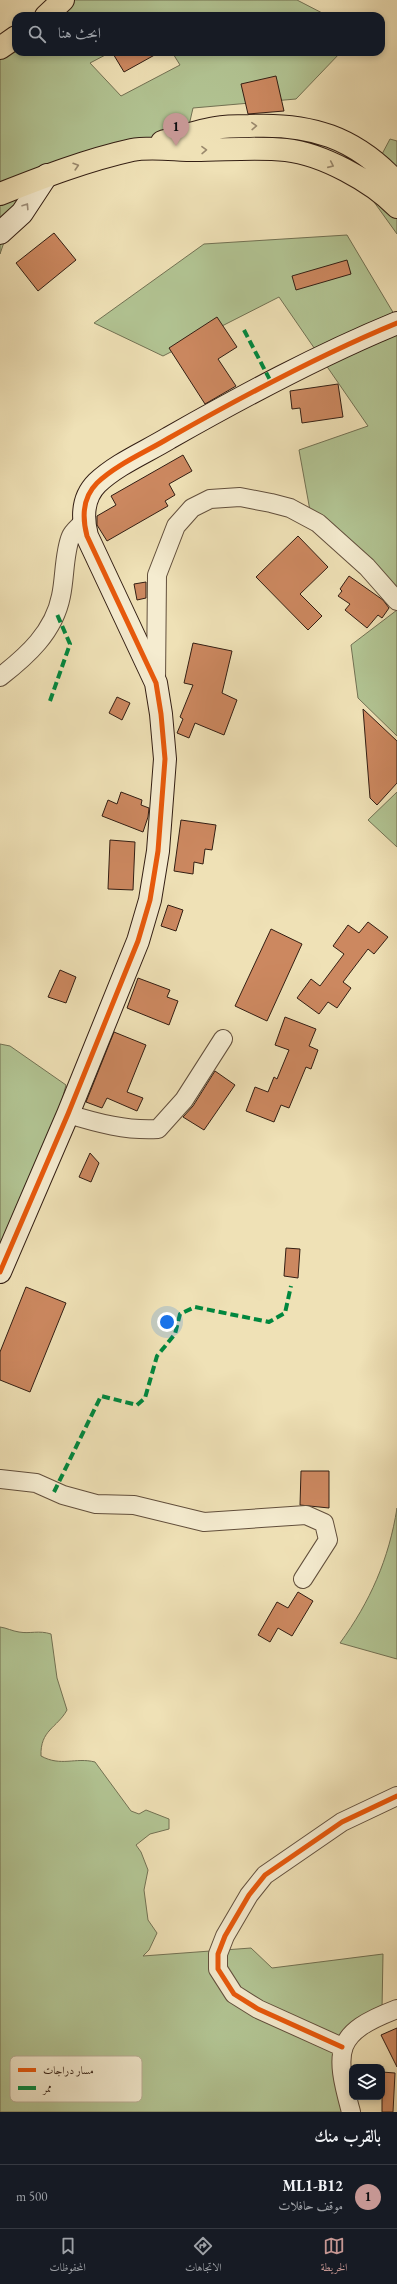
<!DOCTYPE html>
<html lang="ar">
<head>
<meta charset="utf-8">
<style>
  body { margin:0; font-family:"EB Garamond",Amiri,serif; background:#20242c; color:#f1f3f6; direction:rtl }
  .controls { position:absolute; right:12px; bottom:12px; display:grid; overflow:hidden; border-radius:8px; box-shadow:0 2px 6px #0003 }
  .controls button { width:36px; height:36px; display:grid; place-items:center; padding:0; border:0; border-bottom:1px solid #363941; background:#171b24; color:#f1f3f6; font:20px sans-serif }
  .you { position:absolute; left:167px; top:1322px; width:14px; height:14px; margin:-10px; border:3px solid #fff; border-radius:50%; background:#1a73e8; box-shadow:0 0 0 6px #1a73e833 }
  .badge { display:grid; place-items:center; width:26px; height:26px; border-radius:50%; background:#c59692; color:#111; font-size:13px; font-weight:700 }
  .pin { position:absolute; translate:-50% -33px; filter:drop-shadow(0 1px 2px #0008) }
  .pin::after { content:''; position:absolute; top:21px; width:14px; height:12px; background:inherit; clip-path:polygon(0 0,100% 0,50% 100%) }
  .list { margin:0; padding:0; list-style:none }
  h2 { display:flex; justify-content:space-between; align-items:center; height:52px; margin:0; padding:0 16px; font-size:17px }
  h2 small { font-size:13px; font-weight:400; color:#9ea1a6 }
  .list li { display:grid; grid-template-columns:26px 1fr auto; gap:12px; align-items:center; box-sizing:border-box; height:64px; padding:0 16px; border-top:1px solid #363941 }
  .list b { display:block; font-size:15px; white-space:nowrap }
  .list p { margin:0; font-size:13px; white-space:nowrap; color:#9ea1a6 }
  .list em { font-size:13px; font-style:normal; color:#9ea1a6 }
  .icon { flex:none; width:22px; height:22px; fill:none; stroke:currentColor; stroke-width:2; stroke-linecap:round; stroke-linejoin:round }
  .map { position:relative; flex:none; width:397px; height:2112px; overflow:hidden; direction:ltr }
  .search { position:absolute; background:#171b24; box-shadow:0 2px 6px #0003; left:12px; right:12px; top:12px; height:44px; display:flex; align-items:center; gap:10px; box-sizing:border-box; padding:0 14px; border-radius:12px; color:#9ea1a6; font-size:15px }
  .sheet { height:116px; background:#171b24 }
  nav { display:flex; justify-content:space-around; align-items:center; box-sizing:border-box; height:56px; border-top:1px solid #363941; background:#171b24; font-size:11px; color:#9ea1a6 }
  nav a { display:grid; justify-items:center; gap:2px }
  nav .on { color:#c59692 }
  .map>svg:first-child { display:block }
  .green { fill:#b2c493; stroke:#727153 }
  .building { fill:#cc8860; stroke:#331e13 }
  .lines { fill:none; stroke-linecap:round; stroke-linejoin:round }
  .street-casing { stroke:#624f3c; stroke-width:20 }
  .secondary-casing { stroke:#331e13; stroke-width:24 }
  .highway-casing { stroke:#331e13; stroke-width:24 }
  .street { stroke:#f5ecd0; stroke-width:18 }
  .secondary { stroke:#f5ecd0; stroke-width:22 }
  .highway { stroke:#efe1b6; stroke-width:22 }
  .quiet { stroke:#00873e; stroke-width:4; stroke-dasharray:8 4; stroke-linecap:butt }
  .cycleway-casing { stroke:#f5ecd0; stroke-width:8 }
  .cycleway { stroke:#e8590c; stroke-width:5 }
  .oneway { stroke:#9a896d }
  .oneway2 { stroke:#9e8f7b }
  .key { fill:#f5ecd0; stroke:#bbae97; stroke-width:1 }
  .key-label { font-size:11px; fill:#331e13 }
</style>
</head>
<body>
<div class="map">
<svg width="397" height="2112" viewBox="0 0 397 2112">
  <rect width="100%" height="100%" fill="#efe1b6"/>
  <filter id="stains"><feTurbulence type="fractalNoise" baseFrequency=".005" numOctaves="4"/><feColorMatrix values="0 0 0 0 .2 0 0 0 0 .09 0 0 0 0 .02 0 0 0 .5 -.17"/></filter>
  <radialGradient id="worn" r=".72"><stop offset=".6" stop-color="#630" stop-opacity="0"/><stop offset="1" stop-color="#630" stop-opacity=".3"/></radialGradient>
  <path class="green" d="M 60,0 L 297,0 L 328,16 L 42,16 Z
    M 16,39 L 16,52 L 111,52 L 90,63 L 121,96 L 180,65 L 172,52 L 341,52 L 296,99 L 193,108 L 184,147 L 88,164 L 31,198 L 13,216 L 0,254 L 0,51 Z
    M 390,139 L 397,141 L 397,234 L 364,188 Z
    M 347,235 L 394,314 L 397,314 L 397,601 L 311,516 L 299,450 L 368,426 L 279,297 L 163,356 L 94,323 L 204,244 Z
    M 397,610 L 397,736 L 358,698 L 351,645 Z
    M 397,792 L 397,847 L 368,820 Z
    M 0,1044 L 10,1046 L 66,1085 L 40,1182 L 0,1252 Z
    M 397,1508 L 397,1659 L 340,1643 C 370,1602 389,1559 397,1508 Z
    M 0,1627 C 7,1628 12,1631 19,1632 C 30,1634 39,1630 51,1634 L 57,1678 L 67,1710 C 57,1728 40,1730 41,1756 C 61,1767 75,1757 95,1762 L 131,1811 L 139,1814 L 146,1810 L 169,1819 L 169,1829 L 150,1834 L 136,1845 L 141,1852 L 148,1870 L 144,1890 L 148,1920 L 157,1933 L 149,1950 L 143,1956 L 251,1948 L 272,1968 L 383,1954 L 382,2009 L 342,2044 L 353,2112 L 0,2112 Z"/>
  <path class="building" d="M 112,52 L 160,52 L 124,72 Z
    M 276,76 L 284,111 L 248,114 L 241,84 Z
    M 54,233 L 76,260 L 38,291 L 16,263 Z
    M 347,260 L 351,274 L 296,290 L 292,276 Z
    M 217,317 L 237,347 L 218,359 L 236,386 L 205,404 L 169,348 Z
    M 338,384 L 343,417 L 302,423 L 300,408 L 292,409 L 290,391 Z
    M 183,455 L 192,471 L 169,484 L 175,495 L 165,501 L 168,506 L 107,541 L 97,525 L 97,516 L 116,505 L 111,496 Z
    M 298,536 L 328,567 L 300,594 L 322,616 L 308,630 L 256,577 Z
    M 349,576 L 383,600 L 389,608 L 382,618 L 378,615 L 367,628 L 345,610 L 350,604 L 338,596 L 342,591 L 340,589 Z
    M 146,582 L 146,598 L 137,600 L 134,584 Z
    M 193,643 L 232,651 L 222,693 L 237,700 L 224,735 L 195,723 L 189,738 L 177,733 L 183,719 L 180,717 L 193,685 L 184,683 Z
    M 117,697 L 130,703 L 122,720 L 109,713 Z
    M 363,709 L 397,741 L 397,783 L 377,805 L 370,798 Z
    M 121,792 L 142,800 L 141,805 L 149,808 L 148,817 L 143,832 L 102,816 L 108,800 L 117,804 Z
    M 181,820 L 216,825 L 212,850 L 205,849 L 203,864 L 194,862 L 193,874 L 174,871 Z
    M 110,840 L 135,842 L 133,890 L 108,889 Z
    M 168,905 L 183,910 L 176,931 L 161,926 Z
    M 368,922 L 388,937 L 374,954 L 368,949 L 343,982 L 351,988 L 337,1008 L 328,1002 L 319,1014 L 297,998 L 311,979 L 320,986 L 344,954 L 333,946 L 348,925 L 359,933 Z
    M 271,929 L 302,944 L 267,1021 L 235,1006 Z
    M 60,970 L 76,977 L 66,1003 L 48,997 Z
    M 138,978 L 170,990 L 167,997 L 178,1001 L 169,1025 L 127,1008 Z
    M 285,1017 L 316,1029 L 309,1046 L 318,1050 L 311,1069 L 306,1067 L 289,1108 L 281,1105 L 274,1122 L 246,1111 L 255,1087 L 268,1092 L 274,1077 L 277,1079 L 289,1050 L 275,1045 Z
    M 114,1032 L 146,1045 L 127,1092 L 143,1098 L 137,1111 L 107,1098 L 102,1108 L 86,1102 Z
    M 215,1071 L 235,1085 L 204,1130 L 183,1117 L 193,1106 Z
    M 90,1153 L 99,1163 L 91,1182 L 79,1177 Z
    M 286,1248 L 300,1249 L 298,1278 L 284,1276 Z
    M 26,1287 L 66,1303 L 30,1392 L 0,1380 L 0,1352 Z
    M 301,1471 L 329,1471 L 329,1508 L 300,1505 Z
    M 298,1592 L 313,1601 L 292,1636 L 278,1628 L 270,1642 L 258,1635 L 277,1602 L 288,1608 Z
    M 397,2028 L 397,2067 L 381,2035 Z
    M 382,2072 L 395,2073 L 393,2112 L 382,2112 Z"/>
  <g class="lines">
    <g class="street-casing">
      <path id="street" d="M 0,677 C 27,656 54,632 61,596 C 65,578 64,552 71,536 C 73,531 80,526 83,522
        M 156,682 L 157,575 L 176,526 L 192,508 L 210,499 L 240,497 L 271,503 L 290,508 L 318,523 L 367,567 L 397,601
        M 68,1114 C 97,1123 127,1131 158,1129 L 184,1100 L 223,1039
        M 0,1479 L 36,1483 L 63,1495 L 96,1504 L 134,1505 L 204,1522 L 306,1515 L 324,1523 L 328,1540 L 303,1579
        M 342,2047 L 258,2009 L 234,1994 L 218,1969 L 218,1954 L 225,1936 L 249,1895 L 265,1875 L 342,1822 L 397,1796
        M 351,2112 C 334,2050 334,2033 397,2009"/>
    </g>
    <g class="secondary-casing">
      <path id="secondary" d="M 0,233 L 22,213 L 47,175
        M 0,1272 L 68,1114 L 138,941 L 150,900 L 158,851 L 165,759 L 161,714 L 156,683 L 87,536 C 82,517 82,498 97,483 C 117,464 146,452 169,438 C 243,396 319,355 397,323"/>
    </g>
    <g class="highway-casing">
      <path id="highway" d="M 46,16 L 63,0
        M 0,48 L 16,37
        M 162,142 C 179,137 197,131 215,128 C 226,126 238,126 249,126 C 310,123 355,137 397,183
        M 0,194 C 43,177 87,160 132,150 C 149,146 176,150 195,150 C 225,150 256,147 286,150 C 322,154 372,181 397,207"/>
    </g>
    <use href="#street" class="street"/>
    <use href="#secondary" class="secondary"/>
    <use href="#highway" class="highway"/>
    <path class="quiet" d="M 244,330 L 271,382
      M 50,701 L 70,644 L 56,612
      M 54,1492 L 101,1396 L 137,1405 L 145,1398 L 157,1356 L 175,1334 L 180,1314 L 195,1307 L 269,1322 L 285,1313 L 291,1286"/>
    <g class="cycleway-casing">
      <path id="cycleway" d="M 0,1272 L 68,1114 L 138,941 L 150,900 L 158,851 L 165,759 L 161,714 L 156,683 L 87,536 C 82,517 82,498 97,483 C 117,464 146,452 169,438 C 243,396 319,355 397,323
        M 342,2047 L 258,2009 L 234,1994 L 218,1969 L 218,1954 L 225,1936 L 249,1895 L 265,1875 L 342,1822 L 397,1796"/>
    </g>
    <use href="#cycleway" class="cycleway"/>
  </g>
  <defs><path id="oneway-chevron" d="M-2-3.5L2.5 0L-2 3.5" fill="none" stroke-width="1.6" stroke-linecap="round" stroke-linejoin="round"/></defs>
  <g class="oneway">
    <use href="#oneway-chevron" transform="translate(254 126) rotate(-2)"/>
    <use href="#oneway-chevron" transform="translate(204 150) rotate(-1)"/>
    <use href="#oneway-chevron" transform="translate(331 165) rotate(24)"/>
    <use href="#oneway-chevron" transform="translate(76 166) rotate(-17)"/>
  </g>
  <use class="oneway2" href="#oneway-chevron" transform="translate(26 206) rotate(-57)"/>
  <rect x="10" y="2056" width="132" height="46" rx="6" class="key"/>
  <rect x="18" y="2068" width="18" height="4" fill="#e8590c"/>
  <rect x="18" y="2086" width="18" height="4" fill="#00873e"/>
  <g class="key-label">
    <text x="43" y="2074">مسار دراجات</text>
    <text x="43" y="2092">ممر</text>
  </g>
  <rect width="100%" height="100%" filter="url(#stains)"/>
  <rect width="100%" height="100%" fill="url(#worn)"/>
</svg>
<div class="controls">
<button><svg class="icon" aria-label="layers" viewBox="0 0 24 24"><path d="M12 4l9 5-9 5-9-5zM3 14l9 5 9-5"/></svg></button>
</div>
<div class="you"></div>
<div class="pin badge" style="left:176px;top:146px">1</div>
<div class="search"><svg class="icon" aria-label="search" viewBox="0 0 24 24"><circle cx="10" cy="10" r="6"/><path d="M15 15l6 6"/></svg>ابحث هنا</div>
</div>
<section class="sheet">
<h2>بالقرب منك<small></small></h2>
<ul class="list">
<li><span class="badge">1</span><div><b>ML1-B12</b><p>موقف حافلات</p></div><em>500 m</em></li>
</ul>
</section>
<nav>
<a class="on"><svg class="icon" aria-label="map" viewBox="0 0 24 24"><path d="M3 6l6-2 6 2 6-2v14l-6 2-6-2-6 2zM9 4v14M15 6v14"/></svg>الخريطة</a>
<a><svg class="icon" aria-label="directions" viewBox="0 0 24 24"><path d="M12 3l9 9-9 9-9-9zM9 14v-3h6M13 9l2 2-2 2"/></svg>الاتجاهات</a>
<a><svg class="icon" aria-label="saved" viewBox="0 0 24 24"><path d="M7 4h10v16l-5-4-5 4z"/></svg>المحفوظات</a>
</nav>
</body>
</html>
